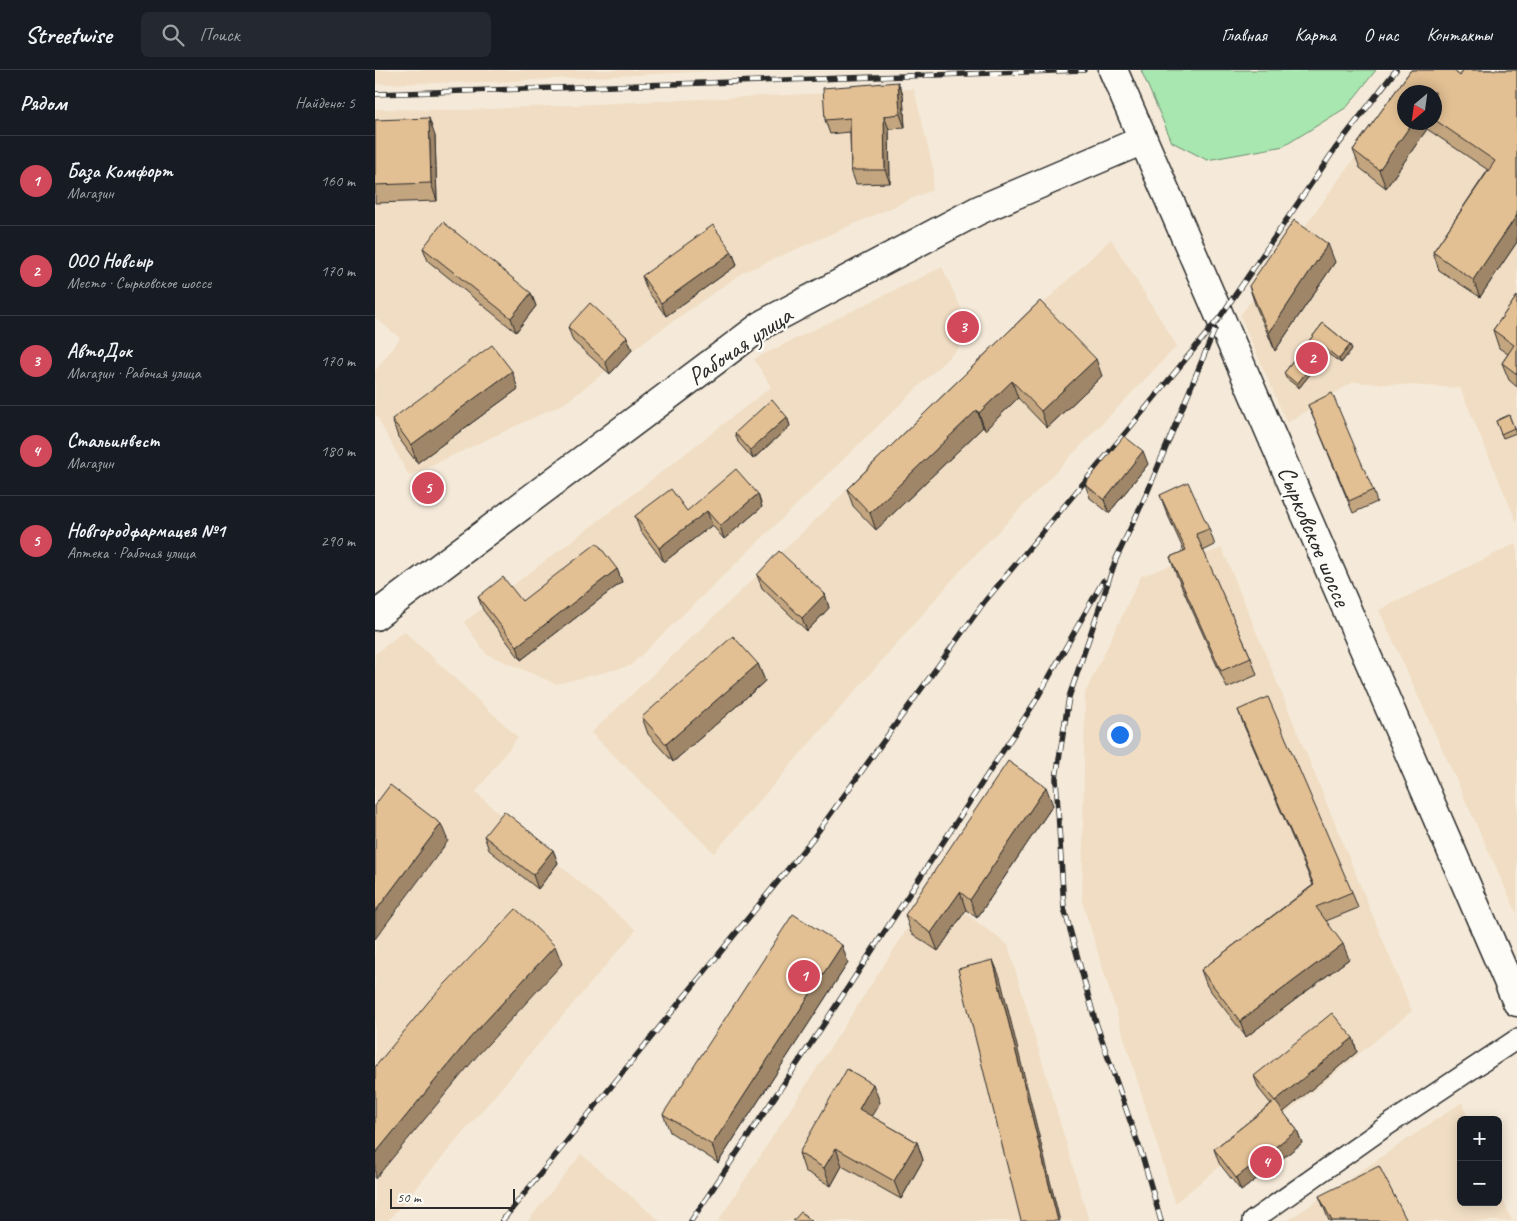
<!DOCTYPE html>
<html lang="ru">
<head>
<meta charset="utf-8">
<style>
  body { margin:0; font-family:Caveat,sans-serif; background:#242831; color:#f1f3f6 }
  .controls { position:absolute; right:15px; bottom:15px; display:grid; overflow:hidden; border-radius:8px; box-shadow:0 2px 12px #0003 }
  .controls button { width:45px; height:45px; display:grid; place-items:center; padding:0; border:0; border-bottom:1px solid #363941; background:#171b24; color:#f1f3f6; font:25px sans-serif }
  .compass { position:absolute; left:1022px; top:15px; width:45px; height:45px; border-radius:50%; background:#171b24; box-shadow:0 2px 12px #0003; rotate:209deg }
  .scale { position:absolute; left:15px; bottom:12px; width:125px; box-sizing:border-box; padding-left:5px; border:2px solid #2b2b2b; border-top:0; font-size:14px; line-height:18px; white-space:nowrap; color:#2b2b2b; -webkit-text-stroke:4px #fdfcf7; paint-order:stroke }
  .you { position:absolute; left:744px; top:664px; width:18px; height:18px; margin:-12px; border:4px solid #fff; border-radius:50%; background:#1a73e8; box-shadow:0 0 0 8px #1a73e833 }
  .badge { display:grid; place-items:center; width:32px; height:32px; border-radius:50%; background:#d1495b; color:#fff; font-size:16px; font-weight:700 }
  .pin { position:absolute; translate:-50% -50%; border:2px solid #fff; box-shadow:0 1px 5px #0006 }
  .list { margin:0; padding:0; list-style:none }
  h2 { display:flex; justify-content:space-between; align-items:center; height:65px; margin:0; padding:0 20px; font-size:21px }
  h2 small { font-size:16px; font-weight:400; color:#9ea1a6 }
  .list li { display:grid; grid-template-columns:32px 1fr auto; gap:15px; align-items:center; box-sizing:border-box; height:90px; padding:0 20px; border-top:1px solid #363941 }
  .list b { display:block; font-size:19px; white-space:nowrap }
  .list p { margin:0; font-size:16px; white-space:nowrap; color:#9ea1a6 }
  .list em { font-size:16px; font-style:normal; color:#9ea1a6 }
  .icon { flex:none; width:28px; height:28px; fill:none; stroke:currentColor; stroke-width:2; stroke-linecap:round; stroke-linejoin:round }
  .map { position:relative; flex:none; width:1142px; height:1151px; overflow:hidden }
  header { display:flex; align-items:center; gap:30px; box-sizing:border-box; height:70px; padding:0 25px; background:#171b24; border-bottom:1px solid #363941 }
  header strong { font-size:24px }
  nav { display:flex; gap:28px; margin-inline-start:auto; font-size:18px }
  .search { width:350px; height:45px; background:#242831; display:flex; align-items:center; gap:12px; box-sizing:border-box; padding:0 18px; border-radius:8px; color:#9ea1a6; font-size:19px }
  main { display:flex }
  aside { flex:1; background:#171b24 }
  .map>svg:first-child { display:block }
  .built { fill:#f0ddc4; fill-rule:evenodd }
  .green { fill:#a8e7af; stroke:#6a896d }
  .lines { fill:none; stroke-linecap:round; stroke-linejoin:round }
  .street-casing { stroke:#2b2b2b; stroke-width:22 }
  .secondary-casing { stroke:#2b2b2b; stroke-width:31 }
  .primary-casing { stroke:#2b2b2b; stroke-width:31 }
  .street { stroke:#fdfcf7; stroke-width:19 }
  .secondary { stroke:#fdfcf7; stroke-width:28 }
  .primary { stroke:#fdfcf7; stroke-width:28 }
  .rail-casing { stroke:#2b2b2b; stroke-width:5.5 }
  .rail { stroke:#fdfcf7; stroke-width:4; stroke-dasharray:11; stroke-linecap:butt }
  .wall { fill:#c3a57f; stroke:#2b2b2b; fill-rule:evenodd }
  .shaded-wall { fill:#9f8668; stroke:#2b2b2b }
  .building { fill:#e3c094; stroke:#2b2b2b }
  .labels { text-anchor:middle; dominant-baseline:central; stroke-width:4.5; stroke-linejoin:round; paint-order:stroke }
  .street-label { font-size:25px; fill:#2b2b2b; stroke:#fdfcf7 }
</style>
</head>
<body>
<header>
<strong>Streetwise</strong>
<div class="search"><svg class="icon" aria-label="search" viewBox="0 0 24 24"><circle cx="10" cy="10" r="6"/><path d="M15 15l6 6"/></svg>Поиск</div>
<nav><a>Главная</a><a>Карта</a><a>О нас</a><a>Контакты</a></nav>
</header>
<main>
<aside>
<h2>Рядом<small>Найдено: 5</small></h2>
<ul class="list">
<li><span class="badge">1</span><div><b>База Комфорт</b><p>Магазин</p></div><em>160 m</em></li>
<li><span class="badge">2</span><div><b>ООО Новсыр</b><p>Место · Сырковское шоссе</p></div><em>170 m</em></li>
<li><span class="badge">3</span><div><b>АвтоДок</b><p>Магазин · Рабочая улица</p></div><em>170 m</em></li>
<li><span class="badge">4</span><div><b>Стальинвест</b><p>Магазин</p></div><em>180 m</em></li>
<li><span class="badge">5</span><div><b>Новгородфармацея №1</b><p>Аптека · Рабочая улица</p></div><em>290 m</em></li>
</ul>
</aside>
<div class="map">
<svg width="1142" height="1151" viewBox="0 0 1142 1151">
  <rect width="100%" height="100%" fill="#f5ead9"/>
  <filter id="ink" filterUnits="userSpaceOnUse"><feTurbulence type="fractalNoise" baseFrequency=".02" numOctaves="2"/><feDisplacementMap in="SourceGraphic" scale="10" xChannelSelector="R" yChannelSelector="G"/><feConvolveMatrix kernelMatrix="1 2 1 2 8 2 1 2 1" color-interpolation-filters="sRGB"/></filter>
  <g filter="url(#ink)">
    <path class="built" d="M 0,0 L 360,0 L 119,12 L 0,14 Z
      M 1045,0 L 1142,0 L 1142,453 L 1085,318 L 978,312 L 912,353 L 865,246 L 964,109 ZM 1030,22 L 1060,22 L 1060,52 L 1030,52 Z
      M 539,19 L 559,102 L 557,120 L 367,203 L 270,271 L 190,333 L 34,406 L 0,343 L 0,301 L 25,268 L 0,248 L 0,39 L 91,40 Z
      M 736,169 L 802,276 L 586,500 L 339,783 L 216,663 Z
      M 567,197 L 598,264 L 255,596 L 181,614 L 111,584 L 89,552 L 231,445 L 396,317 L 379,289 Z
      M 1142,473 L 1142,844 L 1004,540 Z
      M 847,478 L 1037,941 L 800,1133 L 707,831 L 710,623 L 766,506 Z
      M 29,561 L 143,667 L 101,722 L 129,748 L 261,860 L 13,1151 L 0,1151 L 0,584 Z
      M 558,819 L 633,875 L 714,1151 L 343,1151 Z
      M 1087,1032 L 1094,1050 L 1086,1050 L 1086,1132 L 1123,1132 L 1123,1118 L 1137,1151 L 912,1151 Z
      M 206,1084 L 285,1151 L 153,1151 Z"/>
    <path class="green" d="M 766,0 L 1001,0 L 972,37 L 909,76 L 832,90 L 797,72 Z"/>
    <g class="lines">
      <g class="street-casing">
        <path id="street" d="M 877,1151 L 1010,1057 L 1142,969"/>
      </g>
      <g class="secondary-casing">
        <path id="secondary" d="M 0,546 L 390,253 L 604,140 L 768,70"/>
      </g>
      <g class="primary-casing">
        <path id="primary" d="M 738,0 L 1142,932"/>
      </g>
      <use href="#street" class="street"/>
      <use href="#secondary" class="secondary"/>
      <use href="#primary" class="primary"/>
      <g class="rail-casing">
        <path id="rail" d="M 0,24 L 709,0
          M 127,1151 L 439,767 L 610,531 L 757,355 L 845,247 L 960,79 L 1021,0
          M 316,1151 L 447,957 L 660,632 L 728,511
          M 786,1151 L 767,1085 L 720,950 L 689,838 L 681,708 L 694,627 L 741,489 L 772,423 L 840,259"/>
      </g>
      <use href="#rail" class="rail"/>
    </g>
    <path class="wall" d="M 1036,0 L 1078,0 L 1085,6 L 1088,0 L 1142,0 L 1142,172 L 1105,227 L 1064,200 L 1058,182 L 1113,100 L 1052,59 L 1011,118 L 985,98 L 978,80 ZM 1030,22 L 1060,22 L 1060,52 L 1030,52 Z
      M 523,12 L 528,25 L 530,58 L 514,59 L 515,113 L 481,114 L 476,100 L 475,62 L 455,64 L 450,50 Z
      M 0,50 L 60,66 L 62,131 L 0,133 Z
      M 48,178 L 156,223 L 161,236 L 141,262 L 53,191 Z
      M 357,182 L 362,195 L 291,246 L 272,220 L 267,206 Z
      M 960,192 L 900,281 L 880,234 L 874,216 Z
      M 1142,226 L 1142,317 L 1134,310 L 1127,293 L 1133,284 L 1124,278 L 1118,260 Z
      M 665,231 L 727,306 L 672,358 L 643,328 L 610,360 L 608,357 L 501,460 L 478,436 L 472,419 Z
      M 948,253 L 975,275 L 977,279 L 966,293 L 952,283 L 924,318 L 911,308 L 909,303 Z
      M 193,257 L 252,267 L 257,280 L 235,304 L 198,271 Z
      M 143,319 L 42,393 L 23,367 L 17,349 Z
      M 933,335 L 998,420 L 1002,432 L 978,443 Z
      M 1134,345 L 1141,363 L 1128,368 L 1121,351 Z
      M 412,347 L 415,356 L 378,389 L 363,372 L 360,363 Z
      M 773,394 L 734,443 L 715,428 L 710,414 Z
      M 383,424 L 387,437 L 349,469 L 337,455 L 289,492 L 265,460 L 260,446 L 312,441 Z
      M 785,425 L 834,459 L 840,475 L 828,481 L 876,588 L 882,605 L 852,618 L 801,504 L 795,487 L 809,481 L 791,441 Z
      M 242,499 L 247,512 L 146,590 L 108,540 L 103,527 L 147,531 Z
      M 382,505 L 450,524 L 454,538 L 432,561 L 387,518 Z
      M 383,594 L 390,611 L 298,692 L 273,664 L 267,647 Z
      M 863,640 L 977,822 L 983,838 L 951,851 L 974,889 L 871,967 L 832,916 L 826,900 L 938,815 L 869,656 Z
      M 678,735 L 602,848 L 591,840 L 563,881 L 536,863 L 530,845 Z
      M 109,766 L 178,780 L 183,793 L 163,819 L 114,780 Z
      M 473,893 L 343,1093 L 295,1062 L 288,1044 Z
      M 978,968 L 982,982 L 908,1042 L 922,1060 L 927,1073 L 866,1121 L 844,1093 L 839,1079 L 896,1034 L 884,1019 L 879,1006 Z
      M 505,1032 L 496,1046 L 542,1072 L 548,1090 L 526,1129 L 467,1096 L 456,1116 L 430,1101 L 424,1083 Z
      M 944,1126 L 1032,1151 L 954,1151 L 951,1143 Z"/>
    <path class="shaded-wall" d="M 523,12 L 528,25 L 530,58 L 525,44 Z
      M 509,46 L 514,59 L 515,113 L 510,100 Z
      M 54,48 L 60,66 L 62,131 L 56,113 Z
      M 1038,52 L 1050,52 L 1052,59 L 1011,118 L 1004,100 Z
      M 1142,145 L 1142,172 L 1105,227 L 1098,210 Z
      M 953,174 L 960,192 L 900,281 L 894,263 Z
      M 357,182 L 362,195 L 291,246 L 286,233 Z
      M 156,223 L 161,236 L 141,262 L 136,248 Z
      M 252,267 L 257,280 L 235,304 L 230,291 Z
      M 975,275 L 977,279 L 966,293 L 964,289 Z
      M 950,278 L 952,283 L 924,318 L 922,314 Z
      M 721,289 L 727,306 L 672,358 L 666,341 Z
      M 137,301 L 143,319 L 42,393 L 36,375 Z
      M 637,311 L 643,328 L 610,360 L 604,343 Z
      M 602,340 L 608,357 L 501,460 L 495,443 Z
      M 412,347 L 415,356 L 378,389 L 375,380 Z
      M 768,381 L 773,394 L 734,443 L 729,430 Z
      M 383,424 L 387,437 L 349,469 L 345,456 Z
      M 332,441 L 337,455 L 289,492 L 284,478 Z
      M 242,499 L 247,512 L 146,590 L 142,576 Z
      M 450,524 L 454,538 L 432,561 L 427,548 Z
      M 383,594 L 390,611 L 298,692 L 291,674 Z
      M 671,717 L 678,735 L 602,848 L 595,830 Z
      M 66,754 L 73,771 L 0,869 L 0,842 Z
      M 178,780 L 183,793 L 163,819 L 158,805 Z
      M 585,822 L 591,840 L 563,881 L 556,863 Z
      M 968,874 L 974,889 L 871,967 L 865,951 Z
      M 467,875 L 473,893 L 343,1093 L 337,1075 Z
      M 180,876 L 187,894 L 102,986 L 0,1109 L 0,1084 L 95,968 Z
      M 618,890 L 625,907 L 685,1151 L 683,1151 Z
      M 978,968 L 982,982 L 905,1045 L 900,1031 Z
      M 498,1014 L 505,1032 L 490,1057 L 484,1039 Z
      M 922,1060 L 927,1073 L 866,1121 L 861,1108 Z
      M 542,1072 L 548,1090 L 526,1129 L 519,1111 Z
      M 461,1078 L 467,1096 L 456,1116 L 449,1098 Z"/>
    <path class="building" d="M 1036,0 L 1078,0 L 1085,6 L 1088,0 L 1142,0 L 1142,145 L 1098,210 L 1058,182 L 1120,91 L 1060,50 L 1060,22 L 1030,22 L 1030,52 L 1038,52 L 1004,100 L 978,80 Z
      M 523,12 L 525,44 L 509,46 L 510,100 L 476,100 L 475,48 L 450,50 L 448,18 Z
      M 54,48 L 56,113 L 0,115 L 0,50 Z
      M 919,150 L 953,174 L 894,263 L 874,216 Z
      M 68,152 L 156,223 L 136,248 L 48,178 Z
      M 338,155 L 357,182 L 286,233 L 267,206 Z
      M 1142,226 L 1142,304 L 1127,293 L 1139,275 L 1118,260 Z
      M 665,231 L 721,289 L 666,341 L 637,311 L 604,343 L 602,340 L 495,443 L 472,419 Z
      M 215,233 L 252,267 L 230,291 L 193,257 Z
      M 948,253 L 975,275 L 964,289 L 950,278 L 922,314 L 909,303 Z
      M 117,275 L 137,301 L 36,375 L 17,349 Z
      M 957,323 L 998,420 L 974,431 L 933,335 Z
      M 397,329 L 412,347 L 375,380 L 360,363 Z
      M 1134,345 L 1139,358 L 1126,364 L 1121,351 Z
      M 749,366 L 768,381 L 729,430 L 710,414 Z
      M 361,399 L 383,424 L 345,456 L 332,441 L 284,478 L 260,446 L 296,419 L 312,441 Z
      M 813,412 L 834,459 L 821,464 L 876,588 L 846,601 L 795,487 L 811,480 L 785,425 Z
      M 222,473 L 242,499 L 142,576 L 103,527 L 128,507 L 147,531 Z
      M 404,481 L 450,524 L 427,548 L 382,505 Z
      M 358,566 L 383,594 L 291,674 L 267,647 Z
      M 893,627 L 977,822 L 941,837 L 968,874 L 865,951 L 826,900 L 939,815 L 863,640 Z
      M 633,691 L 671,717 L 595,830 L 585,822 L 556,863 L 530,845 Z
      M 15,715 L 66,754 L 0,842 L 0,735 Z
      M 129,741 L 178,780 L 158,805 L 109,766 Z
      M 141,839 L 180,876 L 95,968 L 0,1084 L 0,997 L 54,931 Z
      M 418,844 L 467,875 L 337,1075 L 288,1044 Z
      M 618,890 L 683,1151 L 646,1151 L 583,899 Z
      M 957,943 L 978,968 L 900,1031 L 879,1006 Z
      M 472,999 L 498,1014 L 484,1039 L 542,1072 L 519,1111 L 461,1078 L 449,1098 L 424,1083 Z
      M 900,1031 L 922,1060 L 861,1108 L 839,1079 Z
      M 1004,1096 L 1032,1151 L 957,1151 L 944,1126 Z
      M 426,1142 L 437,1151 L 418,1151 Z"/>
  </g>
  <g class="labels">
    <g class="street-label">
      <text transform="translate(365 276) rotate(-34)">Рабочая улица</text>
      <text transform="translate(939 466) rotate(67)">Сырковское шоссе</text>
    </g>
  </g>
</svg>
<div class="controls">
<button>+</button>
<button>−</button>
</div>
<svg class="compass" viewBox="-18 -18 36 36"><path d="M0-13l5 13h-10z" fill="#e53935"/><path d="M0 13l5-13h-10z" fill="#9ea1a6"/></svg>
<div class="scale">50 m</div>
<div class="you"></div>
<div class="pin badge" style="left:429px;top:906px">1</div>
<div class="pin badge" style="left:937px;top:288px">2</div>
<div class="pin badge" style="left:588px;top:257px">3</div>
<div class="pin badge" style="left:891px;top:1092px">4</div>
<div class="pin badge" style="left:53px;top:418px">5</div>
</div>
</main>
</body>
</html>
